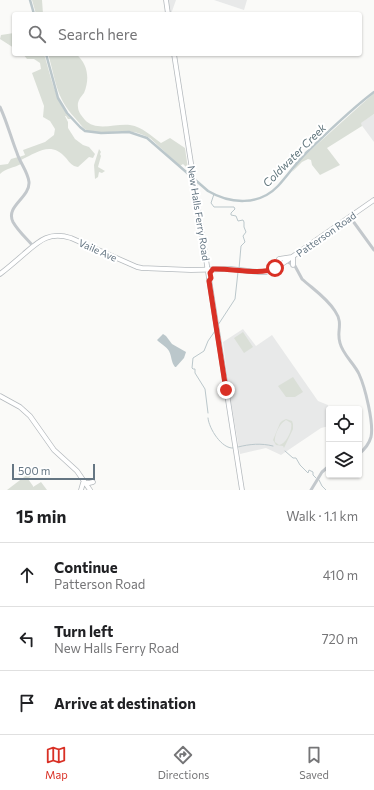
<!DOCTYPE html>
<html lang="en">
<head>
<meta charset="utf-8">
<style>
  body { margin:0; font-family:Commissioner,sans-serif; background:#f2f2f2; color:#202124 }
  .controls { position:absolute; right:12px; bottom:12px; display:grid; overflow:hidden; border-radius:4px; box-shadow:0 1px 3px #0004 }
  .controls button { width:36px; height:36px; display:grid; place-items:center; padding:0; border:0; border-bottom:1px solid #e0e0e0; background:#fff; color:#202124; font:20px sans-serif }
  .scale { position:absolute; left:12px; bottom:10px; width:83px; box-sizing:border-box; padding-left:4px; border:2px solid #657683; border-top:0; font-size:11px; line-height:14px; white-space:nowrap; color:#657683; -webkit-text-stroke:3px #fff; paint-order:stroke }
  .stop { position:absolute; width:12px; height:12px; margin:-9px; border:3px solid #d93025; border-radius:50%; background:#fff }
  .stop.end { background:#d93025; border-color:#fff; box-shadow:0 1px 4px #0008 }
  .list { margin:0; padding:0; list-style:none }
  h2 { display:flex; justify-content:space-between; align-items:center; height:52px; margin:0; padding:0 16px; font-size:17px }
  h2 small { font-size:13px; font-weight:400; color:#757577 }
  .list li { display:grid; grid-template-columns:26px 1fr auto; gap:12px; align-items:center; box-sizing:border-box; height:64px; padding:0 16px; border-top:1px solid #e0e0e0 }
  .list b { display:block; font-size:15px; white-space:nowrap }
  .list p { margin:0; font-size:13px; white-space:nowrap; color:#757577 }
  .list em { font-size:13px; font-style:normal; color:#757577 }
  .icon { flex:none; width:22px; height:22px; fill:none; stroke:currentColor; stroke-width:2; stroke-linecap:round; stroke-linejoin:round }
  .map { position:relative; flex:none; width:374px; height:490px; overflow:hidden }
  .search { position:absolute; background:#fff; box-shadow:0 1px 3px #0004; left:12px; right:12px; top:12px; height:44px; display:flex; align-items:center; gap:10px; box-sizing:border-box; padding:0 14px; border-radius:4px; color:#757577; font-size:15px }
  .sheet { height:244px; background:#fff }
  nav { display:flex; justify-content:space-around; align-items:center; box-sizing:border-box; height:56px; border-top:1px solid #e0e0e0; background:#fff; font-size:11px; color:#757577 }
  nav a { display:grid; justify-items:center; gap:2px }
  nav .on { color:#d93025 }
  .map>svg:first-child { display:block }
  .built { fill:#e8e9e9 }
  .green { fill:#dadfd7; fill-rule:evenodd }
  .water { fill:#bbc7cb }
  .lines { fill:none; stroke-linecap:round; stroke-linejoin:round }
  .stream { stroke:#bbc7cb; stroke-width:1 }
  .river { stroke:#bbc7cb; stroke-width:2.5 }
  .major-casing { stroke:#b5babe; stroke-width:5.5 }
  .minor { stroke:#c3c8cc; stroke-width:3 }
  .major { stroke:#fff; stroke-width:4 }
  .route { stroke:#d93025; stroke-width:5 }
  .labels { text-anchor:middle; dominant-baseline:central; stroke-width:4; stroke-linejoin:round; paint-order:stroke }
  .street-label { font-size:10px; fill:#657683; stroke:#fff }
  .water-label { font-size:11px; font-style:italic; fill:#60757c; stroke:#fff }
</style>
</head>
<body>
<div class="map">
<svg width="374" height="490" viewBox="0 0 374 490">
  <rect width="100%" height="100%" fill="#fafaf8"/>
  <path class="built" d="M 168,0 L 176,0 L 171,14 L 170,14 Z
    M 214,0 L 247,0 L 244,10 Z
    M 374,114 L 374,142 L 360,123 Z
    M 243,329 L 256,346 L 272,335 L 318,401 L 328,405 L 329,409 L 329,426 L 321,428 L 281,455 L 266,448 L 240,454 L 229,391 L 223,342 Z"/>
  <path class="green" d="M 32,0 L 42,0 L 43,14 L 36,14 Z
    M 14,33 L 14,48 L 0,39 L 1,35 Z
    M 23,54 L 44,54 C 51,76 55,101 71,119 L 68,119 L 66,116 L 65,116 L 68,122 L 68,128 L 75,139 L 83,145 L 89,147 L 95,154 L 93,158 L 89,157 L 78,167 C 72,166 70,163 66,158 C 51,141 38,152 21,160 L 19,157 L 25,155 L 23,150 L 45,142 L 54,135 L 55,129 L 50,121 L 43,117 L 44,106 L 32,73 L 41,69 L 40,63 L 34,59 L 27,59 Z
    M 48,54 L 76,54 C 88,64 90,79 84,93 C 81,97 77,101 78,107 C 78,112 82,116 85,120 C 96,132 116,123 130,125 C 143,127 151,136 161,143 L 170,138 L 185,148 L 188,169 L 183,164 L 180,166 L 150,138 C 131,128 122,132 102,132 C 84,133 86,130 75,118 C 55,96 56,80 48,54 Z
    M 374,93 L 374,114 L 361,123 L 362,126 L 327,148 L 340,165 L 320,175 L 312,165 L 311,160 L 308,159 L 302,162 L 292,172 L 298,163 L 303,157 Z
    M 99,149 L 101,152 L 100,154 L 101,156 L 98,167 L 105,171 L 102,173 L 99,172 L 98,177 L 95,179 L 94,165 Z
    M 18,157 L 21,164 C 14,168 6,168 0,174 L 0,165 L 8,164 L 11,159 Z
    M 243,332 L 253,347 L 244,353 L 234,338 Z
    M 293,377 L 303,392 L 295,397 L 286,397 L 278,386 Z
    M 286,419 L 292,421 L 293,424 L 293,429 L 284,448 L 283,446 L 276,445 L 273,440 L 280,423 L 282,421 ZM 286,420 L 291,423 C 293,430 286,444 279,445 L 275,442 C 274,435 280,423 286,420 Z
    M 28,474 L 31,476 L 28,479 L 33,486 L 33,487 L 41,482 L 47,490 L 7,490 Z"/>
  <path class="water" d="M 163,334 L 166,336 L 172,344 L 186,352 L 184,358 L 176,367 L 175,367 C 171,362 172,357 169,351 C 166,346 161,344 157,340 Z"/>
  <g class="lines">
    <path class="stream" d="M 214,194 L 211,203 L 214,207 L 234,207 L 235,209 L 231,213 L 231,215 L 236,216 L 238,221 L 243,220 L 244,222 L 244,227 L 246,232 L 243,236 L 245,242 L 241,246 L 239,269
      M 218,325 L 235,299 L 238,272
      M 208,413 L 205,389 L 195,373 L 195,369 L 193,369 L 192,368 L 193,358 L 204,351 L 208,341 L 215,331
      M 208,418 C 209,429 222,449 233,448
      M 238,447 C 250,444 261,443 273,446
      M 285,451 L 293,458 L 296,458 L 300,465 L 308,473 L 309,470 L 313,472 L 313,475 L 316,478
      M 319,480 L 322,486 L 326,490"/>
    <path class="river" d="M 30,0 L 34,14
      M 46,54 L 58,98 L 67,113 L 80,127 L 85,131 L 101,133 L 129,132 L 147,138 L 208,191 C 230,204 259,206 278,186 C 288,175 296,163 306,153 C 328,132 350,110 374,92"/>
    <g class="major-casing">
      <path id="major" d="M 166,0 L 168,14
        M 174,54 L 242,490
        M 281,265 L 279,259 L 292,257
        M 293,265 L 293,257
        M 0,274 C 8,268 16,261 24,254 C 39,241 49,231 71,238 L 137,267 L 142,268 L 191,270 L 231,269 L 259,272 L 266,272 L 279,266 L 374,200
        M 0,396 L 20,407 L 30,416 L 54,450 L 77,471 L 90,490
        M 85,483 L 89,483 L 93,482
        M 81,490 L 83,483"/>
    </g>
    <path class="minor" d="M 0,107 C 7,122 11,138 17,153 C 20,163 28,172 29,182 C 30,198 5,206 13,222 C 18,231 27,239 33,246
      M 350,217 L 374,250
      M 286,261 L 295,266 L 302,279
      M 302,279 C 313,289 327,298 335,311 C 344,324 336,331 340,343 C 343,355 354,363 359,374 C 365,387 374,423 371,437 C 369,444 365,449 359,454
      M 311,490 L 322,472 L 329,466"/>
    <use href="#major" class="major"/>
  </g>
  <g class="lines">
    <path class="route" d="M 226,390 L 209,281 L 211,278 L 210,273 L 213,269 C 233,268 259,276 275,268"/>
  </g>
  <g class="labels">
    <g class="street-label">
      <text transform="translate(199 213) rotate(81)">New Halls Ferry Road</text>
      <text transform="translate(326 234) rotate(-35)">Patterson Road</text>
      <text transform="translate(98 250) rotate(24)">Vaile Ave</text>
    </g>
    <g class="water-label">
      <text transform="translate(294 155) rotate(-45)">Coldwater Creek</text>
    </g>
  </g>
</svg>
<div class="controls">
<button><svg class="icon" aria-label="locate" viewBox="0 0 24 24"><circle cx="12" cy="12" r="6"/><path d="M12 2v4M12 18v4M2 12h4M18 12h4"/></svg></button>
<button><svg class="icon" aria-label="layers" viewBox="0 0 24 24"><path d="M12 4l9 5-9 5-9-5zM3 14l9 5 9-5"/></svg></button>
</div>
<div class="scale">500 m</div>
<div class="stop" style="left:275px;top:268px"></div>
<div class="stop end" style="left:226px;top:390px"></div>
<div class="search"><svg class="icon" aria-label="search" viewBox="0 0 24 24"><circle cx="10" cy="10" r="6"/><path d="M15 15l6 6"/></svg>Search here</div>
</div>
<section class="sheet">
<h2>15 min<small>Walk · 1.1 km</small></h2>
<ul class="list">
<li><svg class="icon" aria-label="ahead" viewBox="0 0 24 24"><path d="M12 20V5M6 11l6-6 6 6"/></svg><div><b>Continue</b><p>Patterson Road</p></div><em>410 m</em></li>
<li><svg class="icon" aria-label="left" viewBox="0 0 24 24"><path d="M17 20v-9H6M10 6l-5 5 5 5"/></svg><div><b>Turn left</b><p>New Halls Ferry Road</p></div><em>720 m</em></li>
<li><svg class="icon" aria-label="arrive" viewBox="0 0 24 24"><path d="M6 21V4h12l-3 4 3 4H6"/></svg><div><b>Arrive at destination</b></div></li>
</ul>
</section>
<nav>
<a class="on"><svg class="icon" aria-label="map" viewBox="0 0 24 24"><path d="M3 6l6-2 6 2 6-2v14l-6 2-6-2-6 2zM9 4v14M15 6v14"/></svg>Map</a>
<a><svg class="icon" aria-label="directions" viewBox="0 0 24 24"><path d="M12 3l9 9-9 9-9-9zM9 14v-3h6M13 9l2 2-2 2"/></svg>Directions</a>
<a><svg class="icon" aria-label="saved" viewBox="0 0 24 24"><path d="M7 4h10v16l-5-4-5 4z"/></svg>Saved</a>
</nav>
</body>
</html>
